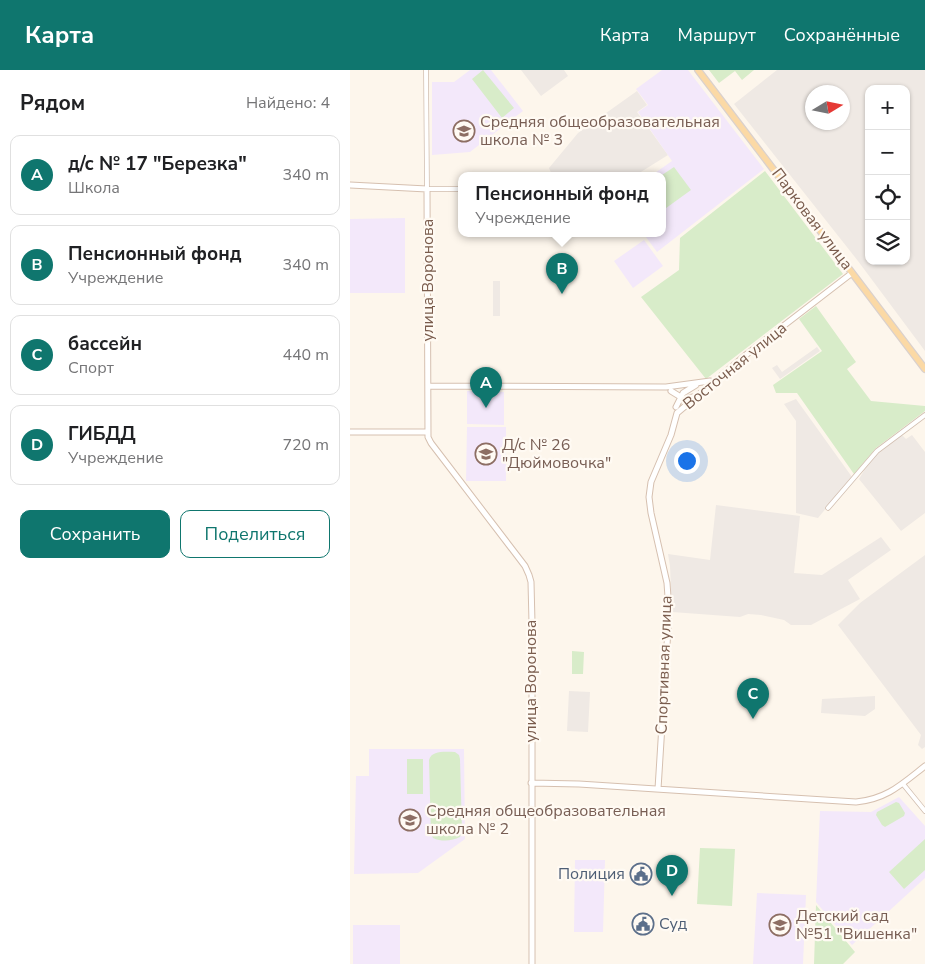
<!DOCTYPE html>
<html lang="ru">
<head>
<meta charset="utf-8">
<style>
  body { margin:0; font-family:"Nunito Sans",sans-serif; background:#f6f6f6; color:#202124 }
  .controls { position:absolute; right:15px; top:15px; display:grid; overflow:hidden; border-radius:10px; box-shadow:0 1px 4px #0004 }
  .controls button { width:45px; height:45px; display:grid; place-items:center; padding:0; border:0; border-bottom:1px solid #e0e0e0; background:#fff; color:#202124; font:25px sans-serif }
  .compass { position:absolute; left:455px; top:15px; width:45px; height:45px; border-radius:50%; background:#fff; box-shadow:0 1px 4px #0004; rotate:80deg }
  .you { position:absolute; left:336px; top:390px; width:18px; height:18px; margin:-12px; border:4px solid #fff; border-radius:50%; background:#1a73e8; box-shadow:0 0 0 8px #1a73e833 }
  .badge { display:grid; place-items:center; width:32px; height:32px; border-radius:50%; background:#0f766e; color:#fff; font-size:16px; font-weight:700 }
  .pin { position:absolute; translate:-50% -41px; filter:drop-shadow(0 1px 2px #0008) }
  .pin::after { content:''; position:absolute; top:26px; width:18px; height:15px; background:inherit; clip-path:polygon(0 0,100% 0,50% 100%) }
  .popup { position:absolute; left:108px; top:102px; width:208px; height:65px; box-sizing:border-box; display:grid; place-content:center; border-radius:10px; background:#fff; filter:drop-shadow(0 1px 4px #0005); font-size:16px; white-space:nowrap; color:#757577 }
  .popup b { font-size:19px; color:#202124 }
  .popup::after { content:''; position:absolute; left:50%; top:100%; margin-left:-10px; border:10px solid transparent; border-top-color:#fff }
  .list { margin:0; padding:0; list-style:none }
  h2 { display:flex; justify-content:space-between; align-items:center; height:65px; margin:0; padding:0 20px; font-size:21px }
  h2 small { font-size:16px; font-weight:400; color:#757577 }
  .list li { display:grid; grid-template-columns:32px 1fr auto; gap:15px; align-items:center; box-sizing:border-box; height:80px; margin:0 10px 10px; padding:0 10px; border:1px solid #e0e0e0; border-radius:10px }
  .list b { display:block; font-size:19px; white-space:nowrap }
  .list p { margin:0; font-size:16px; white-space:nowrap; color:#757577 }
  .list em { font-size:16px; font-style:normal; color:#757577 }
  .actions { display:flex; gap:10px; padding:15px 20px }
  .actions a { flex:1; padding:11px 0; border:1px solid #0f766e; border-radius:10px; text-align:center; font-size:18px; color:#0f766e }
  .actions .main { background:#0f766e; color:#fff }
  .icon { flex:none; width:28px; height:28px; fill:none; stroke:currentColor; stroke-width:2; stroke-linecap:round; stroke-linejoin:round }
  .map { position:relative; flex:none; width:575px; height:894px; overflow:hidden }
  header { display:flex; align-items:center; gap:30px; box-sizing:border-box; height:70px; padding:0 25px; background:#0f766e; color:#fff }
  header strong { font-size:24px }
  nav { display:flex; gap:28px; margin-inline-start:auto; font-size:18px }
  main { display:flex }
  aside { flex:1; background:#fff }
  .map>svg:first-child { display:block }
  .industrial { fill:#efe9e4; fill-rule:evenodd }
  .education { fill:#f3e8fa }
  .green { fill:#d8ecc9 }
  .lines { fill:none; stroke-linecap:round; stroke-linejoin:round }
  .street-casing { stroke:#d1beb0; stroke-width:5.5 }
  .secondary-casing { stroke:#d6c0b0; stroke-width:7 }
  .primary-casing { stroke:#dad1cd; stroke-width:8 }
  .street { stroke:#fff; stroke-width:4 }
  .secondary { stroke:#fff; stroke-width:5 }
  .primary { stroke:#fbd9a5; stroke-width:5.5 }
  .labels { text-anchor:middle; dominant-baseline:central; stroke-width:4.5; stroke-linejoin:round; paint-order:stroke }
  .education-label { font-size:16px; fill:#785e54; stroke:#fffaf3; text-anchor:start }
  .street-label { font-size:16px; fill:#7a5c4d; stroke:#fffaf3 }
  .service-label { font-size:16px; fill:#4e5e75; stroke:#fffaf3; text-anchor:end }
</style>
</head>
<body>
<header>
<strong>Карта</strong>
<nav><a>Карта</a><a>Маршрут</a><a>Сохранённые</a></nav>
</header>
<main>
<aside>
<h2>Рядом<small>Найдено: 4</small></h2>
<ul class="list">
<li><span class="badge">A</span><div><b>д/с № 17 &quot;Березка&quot;</b><p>Школа</p></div><em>340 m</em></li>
<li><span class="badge">B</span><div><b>Пенсионный фонд</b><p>Учреждение</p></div><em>340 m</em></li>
<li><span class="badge">C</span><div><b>бассейн</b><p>Спорт</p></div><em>440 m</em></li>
<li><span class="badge">D</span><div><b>ГИБДД</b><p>Учреждение</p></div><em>720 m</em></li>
</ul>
<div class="actions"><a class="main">Сохранить</a><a>Поделиться</a></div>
</aside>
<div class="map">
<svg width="575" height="894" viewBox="0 0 575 894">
  <rect width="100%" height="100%" fill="#fdf6ec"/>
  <path class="industrial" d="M 171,0 L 214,0 L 218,6 L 191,26 Z
    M 427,0 L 575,0 L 575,281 L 508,191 L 384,34 ZM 519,19 L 556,19 L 556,191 L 519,191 ZM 462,22 L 492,22 L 492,52 L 462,52 Z
    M 287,21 L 297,35 L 287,42 L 318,85 L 286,105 L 202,105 L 199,98 L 228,63 Z
    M 143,211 L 150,211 L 150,246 L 143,246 Z
    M 467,277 L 470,281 L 430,309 L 422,298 L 427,295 L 432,302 Z
    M 446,329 L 502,407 L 468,448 L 446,443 L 446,351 L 434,334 Z
    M 552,365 L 556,369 L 562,365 L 575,382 L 575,443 L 551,461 L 509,409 L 521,389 Z
    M 366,435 L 450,446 L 444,503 L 472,505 L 531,467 L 541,480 L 498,510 L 510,529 L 461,555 L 441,555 L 434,550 L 411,545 L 398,544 L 390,547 L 322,542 L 320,496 L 318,484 L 360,490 Z
    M 575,485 L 575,677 L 572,679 L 568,675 L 571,665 L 488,555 L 510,533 Z
    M 219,621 L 240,622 L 238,662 L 217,661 Z
    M 525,626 L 525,639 L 515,646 L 471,643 L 472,629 Z"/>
  <path class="education" d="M 120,0 L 141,0 L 173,41 L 120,82 L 82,85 L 82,12 L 104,12 Z
    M 312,0 L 338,0 L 414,99 L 307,182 L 293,163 L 312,163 L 312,105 L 302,105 L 322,91 L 288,42 L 298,35 L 286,19 Z
    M 55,148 L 55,223 L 0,223 L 0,149 Z
    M 294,170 L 313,196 L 283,218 L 264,191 Z
    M 117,321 L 154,322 L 154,355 L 117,354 Z
    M 117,357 L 156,357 L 156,411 L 116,411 Z
    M 19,679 L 114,679 L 115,769 L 68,803 L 4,804 L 6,706 L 19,706 Z
    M 549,727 L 575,756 L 575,808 L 502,875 L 466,832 L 470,741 L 521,742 Z
    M 225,790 L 255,790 L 253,862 L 224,862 Z
    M 407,823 L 456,825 L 453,894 L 403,894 Z
    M 3,855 L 50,855 L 50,894 L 3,894 Z"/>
  <path class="green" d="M 133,0 L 164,38 L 152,48 L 122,9 Z
    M 359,0 L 404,0 L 392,10 L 385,1 L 369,13 Z
    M 324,97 L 341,120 L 312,141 L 312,105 Z
    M 415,101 L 493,204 L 356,309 L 291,227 L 329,200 L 330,168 Z
    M 466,236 L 506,292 L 497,299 L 521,331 L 575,336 L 575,341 L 526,378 L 504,404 L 447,323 L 426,323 L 423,315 L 472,281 L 449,249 Z
    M 222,581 L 234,582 L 233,604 L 222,604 Z
    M 105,682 L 109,685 L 110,689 L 112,761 L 110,767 C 102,771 92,772 83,768 L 81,764 L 79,690 C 82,680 95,682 105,682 Z
    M 57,689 L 73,689 L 73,724 L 57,724 Z
    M 546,732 L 549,733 L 555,743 L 554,746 L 535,757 L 532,755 L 526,745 L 527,742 Z
    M 575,769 L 575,800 L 554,819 L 539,802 Z
    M 350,778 L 385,779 L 382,836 L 347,834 Z
    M 466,835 L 505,882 L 493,894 L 464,894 Z"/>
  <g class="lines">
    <g class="street-casing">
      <path id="street" d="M 76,0 L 77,119 L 112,119
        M 478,438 L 527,381 L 575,345
        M 553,714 L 575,741"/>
    </g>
    <g class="secondary-casing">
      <path id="secondary" d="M 0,115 L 77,119 L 78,367 L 81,373 L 175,496 L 179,505 L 181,512 L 182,553 L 182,894
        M 79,316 L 316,317 L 360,311
        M 321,321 L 334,329 L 343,327
        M 326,337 L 333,323 L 346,315
        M 0,362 L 78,362
        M 181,713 L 229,714 L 506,732 C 537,729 552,714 575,696
        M 308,719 L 318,559 L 318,527 L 317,513 L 301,443 L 299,427 L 301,412 L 321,365 L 327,343 L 397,284 L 502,203"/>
    </g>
    <g class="primary-casing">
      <path id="primary" d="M 348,0 L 575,299"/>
    </g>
    <use href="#street" class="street"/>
    <use href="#secondary" class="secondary"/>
    <use href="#primary" class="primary"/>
  </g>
  <defs>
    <g id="school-ring" transform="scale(1.125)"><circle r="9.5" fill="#fffaf3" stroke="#8d6e63" stroke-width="1.5"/><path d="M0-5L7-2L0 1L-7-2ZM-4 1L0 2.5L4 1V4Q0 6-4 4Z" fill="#8d6e63"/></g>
    <g id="civic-ring" transform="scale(1.125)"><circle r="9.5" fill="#fffaf3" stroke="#5c6f8a" stroke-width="1.5"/><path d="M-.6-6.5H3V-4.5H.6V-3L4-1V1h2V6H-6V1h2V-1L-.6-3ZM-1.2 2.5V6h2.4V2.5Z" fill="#5c6f8a"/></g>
  </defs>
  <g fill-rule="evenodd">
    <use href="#school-ring" x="114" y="61"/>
    <use href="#school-ring" x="136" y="384"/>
    <use href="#school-ring" x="60" y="750"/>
    <use href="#civic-ring" x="291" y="804"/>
    <use href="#civic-ring" x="293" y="854"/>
    <use href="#school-ring" x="430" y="855"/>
  </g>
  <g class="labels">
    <g class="education-label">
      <text x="130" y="52">Средняя общеобразовательная<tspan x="130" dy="18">школа № 3</tspan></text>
      <text x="152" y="375">Д/с № 26<tspan x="152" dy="18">"Дюймовочка"</tspan></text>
      <text x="76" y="741">Средняя общеобразовательная<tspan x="76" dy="18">школа № 2</tspan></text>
      <text x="446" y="846">Детский сад<tspan x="446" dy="18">№51 "Вишенка"</tspan></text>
    </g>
    <g class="street-label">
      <text transform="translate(462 149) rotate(53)">Парковая улица</text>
      <text transform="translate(78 210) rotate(-90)">улица Воронова</text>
      <text transform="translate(385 296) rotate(-39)">Восточная улица</text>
      <text transform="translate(314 595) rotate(-88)">Спортивная улица</text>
      <text transform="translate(181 611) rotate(-90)">улица Воронова</text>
    </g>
    <g class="service-label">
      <text x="275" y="804">Полиция</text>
      <text x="309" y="854" text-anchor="start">Суд</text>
    </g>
  </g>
</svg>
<div class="controls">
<button>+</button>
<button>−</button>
<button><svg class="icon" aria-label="locate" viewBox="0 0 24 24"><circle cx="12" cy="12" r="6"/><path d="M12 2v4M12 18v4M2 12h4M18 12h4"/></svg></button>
<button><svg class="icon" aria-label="layers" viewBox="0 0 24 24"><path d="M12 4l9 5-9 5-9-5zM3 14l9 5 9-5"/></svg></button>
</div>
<svg class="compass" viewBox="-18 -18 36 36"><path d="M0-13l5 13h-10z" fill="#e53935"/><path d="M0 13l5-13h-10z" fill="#757577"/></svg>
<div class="you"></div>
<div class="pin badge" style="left:136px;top:338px">A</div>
<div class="pin badge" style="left:212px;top:224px">B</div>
<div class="popup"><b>Пенсионный фонд</b>Учреждение</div>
<div class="pin badge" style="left:403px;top:649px">C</div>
<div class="pin badge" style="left:322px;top:826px">D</div>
</div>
</main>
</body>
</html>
